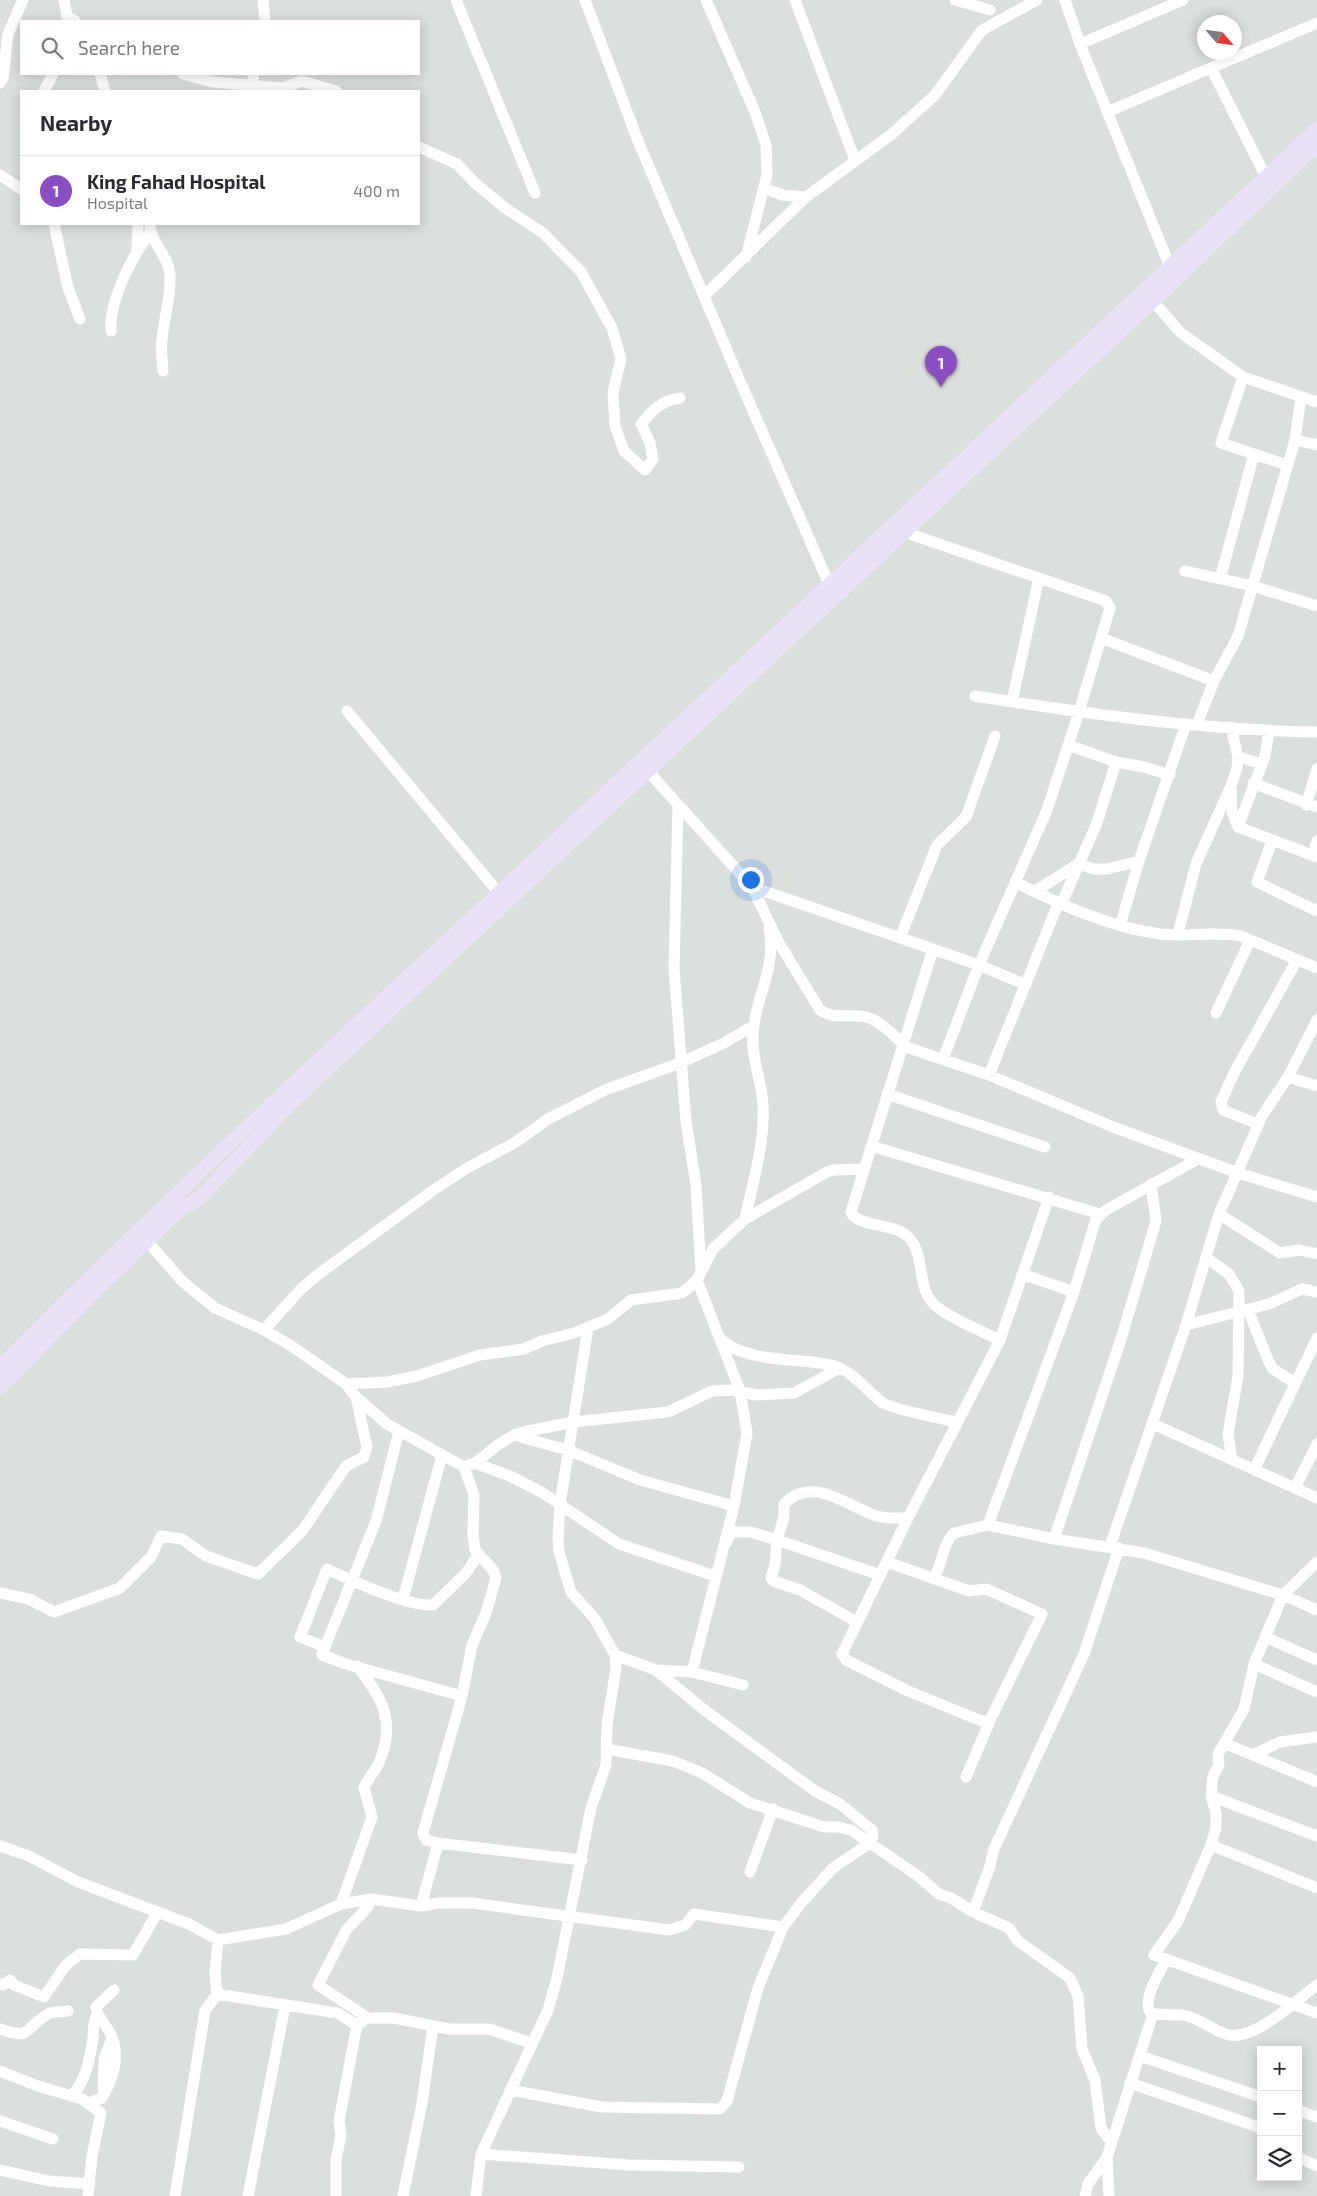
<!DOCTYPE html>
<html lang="en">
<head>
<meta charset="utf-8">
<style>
  body { margin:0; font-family:"Exo 2",sans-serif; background:#f2f2f3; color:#2b2b33 }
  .controls { position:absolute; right:15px; bottom:15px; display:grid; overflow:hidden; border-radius:0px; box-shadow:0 2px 12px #0003 }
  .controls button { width:45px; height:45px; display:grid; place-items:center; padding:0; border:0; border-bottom:1px solid #e1e1e2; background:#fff; color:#2b2b33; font:25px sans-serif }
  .compass { position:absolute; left:1197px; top:15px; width:45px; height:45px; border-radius:50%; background:#fff; box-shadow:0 2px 12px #0003; rotate:118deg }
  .you { position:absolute; left:750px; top:879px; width:18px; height:18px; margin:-12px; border:4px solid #fff; border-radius:50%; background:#1a73e8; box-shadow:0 0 0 8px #1a73e833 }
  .badge { display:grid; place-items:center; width:32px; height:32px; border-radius:50%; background:#894ec4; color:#fff; font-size:16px; font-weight:700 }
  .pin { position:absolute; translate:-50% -41px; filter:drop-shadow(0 1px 2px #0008) }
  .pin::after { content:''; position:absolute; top:26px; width:18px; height:15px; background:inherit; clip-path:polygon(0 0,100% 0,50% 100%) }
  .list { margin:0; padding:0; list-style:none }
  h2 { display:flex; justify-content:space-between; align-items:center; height:65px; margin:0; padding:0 20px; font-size:21px }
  h2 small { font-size:16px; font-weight:400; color:#7c7c81 }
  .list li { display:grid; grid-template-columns:32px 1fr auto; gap:15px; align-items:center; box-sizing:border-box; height:70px; padding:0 20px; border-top:1px solid #e1e1e2 }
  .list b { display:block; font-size:19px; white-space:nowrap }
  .list p { margin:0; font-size:16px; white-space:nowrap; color:#7c7c81 }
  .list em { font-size:16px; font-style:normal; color:#7c7c81 }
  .icon { flex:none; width:28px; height:28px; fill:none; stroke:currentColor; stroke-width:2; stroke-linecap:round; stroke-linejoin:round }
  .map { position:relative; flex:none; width:1317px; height:2196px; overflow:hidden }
  .search { position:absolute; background:#fff; box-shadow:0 2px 12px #0003; left:20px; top:20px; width:400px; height:55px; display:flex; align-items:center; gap:12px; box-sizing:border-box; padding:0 18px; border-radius:0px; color:#7c7c81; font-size:19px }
  .panel { position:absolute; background:#fff; box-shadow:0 2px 12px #0003; left:20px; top:90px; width:400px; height:135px; border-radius:0px }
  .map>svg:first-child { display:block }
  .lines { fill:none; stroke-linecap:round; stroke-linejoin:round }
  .minor { stroke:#fff; stroke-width:11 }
  .major { stroke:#ebe2f8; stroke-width:14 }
</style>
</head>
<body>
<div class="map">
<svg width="1317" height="2196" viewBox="0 0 1317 2196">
  <rect width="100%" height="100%" fill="#dce0dc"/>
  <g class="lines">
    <path class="minor" d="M 64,0 L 67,16 L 75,21
      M 263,0 L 265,21
      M 456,0 L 535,193
      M 585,0 L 638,141 L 740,381 L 833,593
      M 706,0 L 755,112 L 766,145 L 767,175 L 746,257
      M 795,0 L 855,160
      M 955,0 L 990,10
      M 1065,0 L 1080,44 L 1170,267
      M 1080,44 L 1183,0
      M 1211,68 L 1266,177
      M 100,74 L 105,91
      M 183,74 L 213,82 L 283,88 L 302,81 L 336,91
      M 253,74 L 254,91
      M 0,83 L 3,78 L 8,34 L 23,0
      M 44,91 L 53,74
      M 1107,112 L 1317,23
      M 419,147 L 457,164 L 476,184 L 505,208 L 543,233 L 581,272 L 612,328 L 621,359 L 613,392 L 615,426 L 624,451 L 645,470 L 653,459 L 650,443 L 641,424 C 652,411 662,400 680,398
      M 0,175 L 21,189
      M 764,188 L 782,195 L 806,197
      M 54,224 L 68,288 L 80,319
      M 150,224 C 150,242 168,255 170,274 C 171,297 164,318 162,340 C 160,350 163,361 163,371
      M 137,249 L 138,224
      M 704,296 L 806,197 L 892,134 L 935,95 L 982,30 L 1037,0
      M 1153,301 L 1181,333 L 1243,377 L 1317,402
      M 111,331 C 109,301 132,256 150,233
      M 1243,377 L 1221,443 L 1287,465
      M 1295,440 L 1317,445
      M 904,532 L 1106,601 L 1110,608 L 1079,712 L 1047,810 L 979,965 L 943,1059
      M 1185,571 L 1253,586 L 1317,606
      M 1220,579 L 1254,454
      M 1101,638 L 1214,681
      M 975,696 C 1088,714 1202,730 1317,732
      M 1012,701 L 1039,578
      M 347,711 L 499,893
      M 1197,724 L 1214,681 L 1238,636 L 1295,440 L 1301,397
      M 1068,745 L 1116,762 L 1144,767 L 1170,775
      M 1238,757 L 1262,764
      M 648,771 L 752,887 L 779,943 L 820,1010 C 836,1021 852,1012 869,1018 C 882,1022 893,1035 903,1044
      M 1253,783 L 1317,807
      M 1231,790 L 1232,812 L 1238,827 L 1317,857
      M 678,805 L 674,969 L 686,1121 L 696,1185 L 701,1271
      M 1306,805 L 1317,769
      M 1238,827 L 1265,756 L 1269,731
      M 1272,841 L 1257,882 L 1317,911
      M 1313,855 L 1317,841
      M 1015,882 C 1061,905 1109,927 1160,934 C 1187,937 1214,931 1241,936 L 1317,968
      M 752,887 L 979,965 L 1026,985
      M 1034,892 L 1078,864 L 1094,869 L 1107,869 L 1139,861
      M 1061,905 L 1097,823 L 1116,762
      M 1120,926 L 1139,861 L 1186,724
      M 1178,934 L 1196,864 L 1231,786 L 1237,768 L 1238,757 L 1231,727
      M 900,938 L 937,845 L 966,817 L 995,736
      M 933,949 L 851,1212 C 855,1226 894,1224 906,1235 C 926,1251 916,1283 932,1302 C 942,1315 984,1332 1000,1340
      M 1216,1013 L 1250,940
      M 903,1046 L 989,1075 L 1113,1127 L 1238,1173 L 1317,1197
      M 989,1075 L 1058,904
      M 1288,1077 L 1317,1086
      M 887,1094 L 1045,1147
      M 1258,1124 L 1223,1110 L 1221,1102 L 1234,1073 L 1297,960
      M 871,1146 L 1100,1214
      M 1219,1214 L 1280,1253 L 1299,1250 L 1317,1254
      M 745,1219 C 753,1182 765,1143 763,1105 C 762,1082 751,1058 753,1034 C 755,996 777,970 769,928
      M 147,1241 L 182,1281 L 215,1308 L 264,1330 L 290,1345 L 346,1384 L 356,1397 L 387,1424 L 464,1467 L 474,1495 L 473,1534 L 475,1550 L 493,1570 L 496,1578 L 486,1613 L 472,1645 L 462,1696 L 423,1833 L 426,1840 L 438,1843
      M 1207,1258 L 1229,1274 L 1239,1291 L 1238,1376 L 1228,1434 L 1232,1460
      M 1022,1274 L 1074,1292
      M 1248,1310 L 1269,1362 L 1273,1369 L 1295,1383
      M 1186,1325 L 1269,1304 L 1302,1289 L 1317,1292
      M 264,1330 L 301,1289 L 316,1276 L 435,1189 L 467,1168 L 516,1142 L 548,1119 L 605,1090 L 680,1063 L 722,1044 L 753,1026
      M 720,1338 C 742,1363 802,1358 831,1365 C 853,1370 866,1391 883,1403 C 892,1409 943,1419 957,1422
      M 346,1384 L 387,1382 L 417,1376 L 480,1355 L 524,1349 L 542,1341 L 574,1333 L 608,1319 L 631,1300 L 682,1293 L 697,1280 L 713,1249 L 745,1219 L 827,1172 L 833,1170 L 863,1169
      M 1153,1424 L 1317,1498
      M 516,1434 L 524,1438 L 568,1450 L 640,1480 L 734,1506
      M 475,1463 L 512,1477 L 543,1493 L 619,1544 L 715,1576
      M 464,1467 L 475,1463 L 499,1444 L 516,1434 L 528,1431 L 573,1422 L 668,1412 L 712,1391 L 732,1390 L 756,1395 L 794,1393 L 840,1368
      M 1254,1470 L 1317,1338
      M 1295,1488 L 1317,1444
      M 988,1525 L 1074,1292 L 1096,1219 L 1106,1210 L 1198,1159
      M 1054,1539 L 1121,1339 L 1154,1228 L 1156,1220 L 1151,1184
      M 727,1542 L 731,1532 L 751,1532 L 777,1540 L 775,1565 L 771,1578 L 773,1581 L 800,1590 L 857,1622
      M 1110,1546 L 1186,1325 L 1219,1214 L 1262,1116 L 1288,1077 L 1317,1020
      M 887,1562 L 969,1591 L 986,1589 L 1042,1614 L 992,1716 L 966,1777
      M 1317,1562 L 1283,1595 L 1254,1664 L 1244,1709 L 1218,1754 L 1219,1765 L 1213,1776 L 1211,1796 L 1216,1813 L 1216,1827 L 1211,1845 L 1178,1921 L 1154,1955 L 1317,2013
      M 880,1575 L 777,1540 L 784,1517 L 784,1504 C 812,1474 848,1507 877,1516 C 886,1519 898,1518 908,1518
      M 934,1577 C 943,1564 942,1544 954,1533 L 988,1525 L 1054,1539 L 1144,1553 L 1283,1595 L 1317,1610
      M 0,1593 L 29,1599 L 54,1612 L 120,1588 L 151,1557 L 161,1536 L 182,1539 L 206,1556 L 258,1574 L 303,1530 L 346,1466 L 364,1457 L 367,1447 L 356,1397
      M 403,1599 L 442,1455
      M 1265,1637 L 1317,1660
      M 325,1647 L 376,1521 L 399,1431
      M 615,1655 L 656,1670 L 692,1672 L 743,1685
      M 1254,1664 L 1317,1692
      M 692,1672 L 734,1506 L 747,1433 L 740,1391 L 697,1280
      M 462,1696 L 346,1664 L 322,1655 L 325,1647 L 300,1637 L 327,1569 C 351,1580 408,1607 433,1605 L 466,1573 L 478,1555
      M 989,1724 L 908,1691 L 846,1660 L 842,1654 L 908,1518 L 1000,1340 L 1049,1197
      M 1224,1743 L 1317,1782
      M 606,1749 L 673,1761 L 702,1773 L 750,1803 L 824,1827 L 838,1827 L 851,1830 L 918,1876 L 939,1894 L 951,1898 L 973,1912
      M 1253,1755 L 1280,1742 L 1317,1737
      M 1211,1796 L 1317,1836
      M 1211,1845 L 1317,1888
      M 0,1846 L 29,1856 L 78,1882 L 189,1924 L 218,1940 L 286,1929 L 341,1904 L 371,1899 L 421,1906 L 439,1903 L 472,1903 L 669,1930 L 685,1925 L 694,1914 L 783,1927
      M 750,1872 L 773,1809
      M 371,1899 L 367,1908 L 347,1929 L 318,1985 L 368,2018 L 394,2018 L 449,2029 L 489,2029 L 531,2043
      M 341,1904 L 372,1817 L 364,1788 C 367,1779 374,1773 378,1765 C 397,1723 383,1699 357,1666
      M 421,1906 L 438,1843 L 582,1860
      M 218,1940 L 215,1973 L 217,1994 L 337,2013 L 357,2025
      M 1166,1959 C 1160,1973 1142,1998 1150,2012 C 1161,2017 1175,2013 1187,2016 C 1202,2020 1214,2031 1229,2035 C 1254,2041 1298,1999 1317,1985
      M 0,1984 L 3,1985 L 10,1980 L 14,1985 L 44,1997 L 65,1966 L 80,1954 L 133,1955 L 157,1913
      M 0,2029 C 32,2041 24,2028 48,2014 C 53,2011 61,2012 68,2011
      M 1140,2056 L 1261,2097
      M 0,2071 L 38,2086 L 82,2099 L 101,2113 L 92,2156 L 88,2196
      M 1130,2083 L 1261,2128
      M 510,2090 L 602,2107 L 720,2109 L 727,2101 L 758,1988 L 783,1927 L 802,1902 L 833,1868 L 870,1843 L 873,1836 L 872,1830 L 840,1804 L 815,1791 L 703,1709 L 656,1670
      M 103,2091 L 104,2059 L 112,2038
      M 71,2096 C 86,2082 90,2058 93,2038 C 94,2030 92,2023 97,2015
      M 88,2103 L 102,2098 C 114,2077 122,2053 109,2031 C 104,2022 98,2018 96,2007 L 114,1990
      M 1298,2110 L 1317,2117
      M 0,2121 L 53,2139
      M 1111,2142 L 1101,2128 L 1095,2080 L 1082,2049 L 1078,1996 L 1070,1978 L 1018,1941 L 1009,1928 L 973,1912 L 989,1869 L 994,1849 L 1084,1654 L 1119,1548
      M 481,2154 L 629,2165 L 739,2167
      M 1107,2157 L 1109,2196
      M 1298,2157 L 1317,2166
      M 0,2170 L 49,2181 L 90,2184
      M 175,2196 L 205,2011 L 217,1994
      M 248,2196 L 285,2006
      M 336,2196 L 336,2160 L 341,2135 L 339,2121 L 357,2025 L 362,2022
      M 403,2196 L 422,2103 L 433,2026
      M 476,2196 L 481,2154 L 548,2010 L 557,1978 L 591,1808 L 606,1765 L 607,1724 L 616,1668 L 615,1655 L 595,1619 L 571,1592 L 559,1552 L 558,1538 L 560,1504 L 588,1328
      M 1085,2196 L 1088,2184 L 1107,2157 L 1153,2014"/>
    <path class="major" d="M 0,1368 C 181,1184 372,1011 560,836 C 813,601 1066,366 1317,129
      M 0,1387 L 103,1283 L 180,1210 L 200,1198 L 292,1102 L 1153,301 L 1317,145"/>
  </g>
</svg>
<div class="controls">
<button>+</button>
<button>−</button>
<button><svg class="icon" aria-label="layers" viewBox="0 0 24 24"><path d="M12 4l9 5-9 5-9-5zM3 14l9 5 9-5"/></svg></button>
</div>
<svg class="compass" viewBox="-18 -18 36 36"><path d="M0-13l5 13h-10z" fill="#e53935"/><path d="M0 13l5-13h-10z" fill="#7c7c81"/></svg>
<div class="you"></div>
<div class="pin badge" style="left:941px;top:387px">1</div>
<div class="search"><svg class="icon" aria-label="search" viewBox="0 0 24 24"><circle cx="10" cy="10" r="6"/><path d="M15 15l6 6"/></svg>Search here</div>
<section class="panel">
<h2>Nearby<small></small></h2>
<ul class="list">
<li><span class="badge">1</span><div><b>King Fahad Hospital</b><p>Hospital</p></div><em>400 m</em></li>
</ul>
</section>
</div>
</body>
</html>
